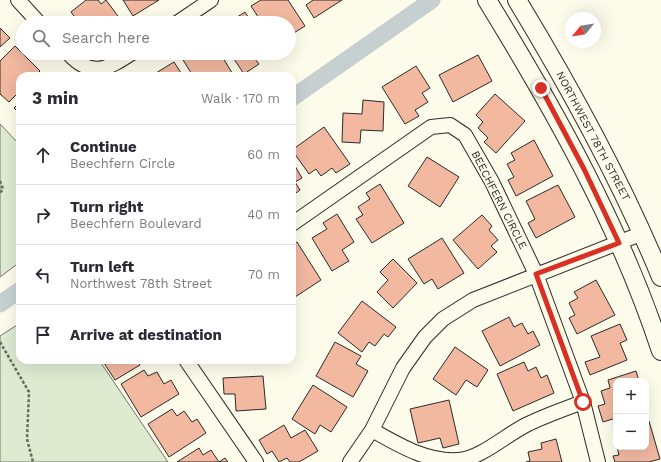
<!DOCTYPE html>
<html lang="en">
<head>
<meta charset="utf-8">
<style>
  body { margin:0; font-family:"Work Sans",sans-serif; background:#f2f2f3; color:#2b2b33 }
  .controls { position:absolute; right:12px; bottom:12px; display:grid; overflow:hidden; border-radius:8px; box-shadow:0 4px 16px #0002 }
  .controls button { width:36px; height:36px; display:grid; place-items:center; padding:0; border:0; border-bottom:1px solid #e1e1e2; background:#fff; color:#2b2b33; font:20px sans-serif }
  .compass { position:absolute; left:565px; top:12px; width:36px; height:36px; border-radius:50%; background:#fff; box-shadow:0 4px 16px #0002; rotate:240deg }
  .stop { position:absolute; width:12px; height:12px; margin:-9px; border:3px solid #d93025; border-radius:50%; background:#fff }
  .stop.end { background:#d93025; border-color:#fff; box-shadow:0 1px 4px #0008 }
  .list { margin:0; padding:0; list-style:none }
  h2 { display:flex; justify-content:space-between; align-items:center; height:52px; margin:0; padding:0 16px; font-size:17px }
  h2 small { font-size:13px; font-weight:400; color:#7c7c81 }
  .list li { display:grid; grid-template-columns:26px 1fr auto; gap:12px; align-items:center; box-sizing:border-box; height:60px; padding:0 16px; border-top:1px solid #e1e1e2 }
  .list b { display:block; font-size:15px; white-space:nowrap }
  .list p { margin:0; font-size:13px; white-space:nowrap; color:#7c7c81 }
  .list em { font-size:13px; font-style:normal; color:#7c7c81 }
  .icon { flex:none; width:22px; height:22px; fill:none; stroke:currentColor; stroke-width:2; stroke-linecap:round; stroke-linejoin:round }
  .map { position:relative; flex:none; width:661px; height:462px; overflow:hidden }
  .search { position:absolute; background:#fff; box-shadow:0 4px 16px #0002; left:16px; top:16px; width:280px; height:44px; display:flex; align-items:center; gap:10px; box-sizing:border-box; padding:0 14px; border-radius:22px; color:#7c7c81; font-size:15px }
  .panel { position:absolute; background:#fff; box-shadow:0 4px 16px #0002; left:16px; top:72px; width:280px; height:292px; border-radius:12px }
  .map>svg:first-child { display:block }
  .green { fill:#deebd1; stroke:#74746e }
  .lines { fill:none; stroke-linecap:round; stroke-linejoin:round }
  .canal { stroke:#c7d0d0; stroke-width:17 }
  .building { fill:#f2b8a0; stroke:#2b2b2b }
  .minor-casing { stroke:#2b2b2b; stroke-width:16 }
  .tertiary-casing { stroke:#2b2b2b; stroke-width:20 }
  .path { stroke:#6a6964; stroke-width:2.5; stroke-dasharray:3 2; stroke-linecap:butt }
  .minor { stroke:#fdfbea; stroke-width:14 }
  .tertiary { stroke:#fdfbea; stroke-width:18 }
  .route { stroke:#d93025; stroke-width:5 }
  .labels { text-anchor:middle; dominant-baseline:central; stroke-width:3; stroke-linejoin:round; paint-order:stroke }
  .street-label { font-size:11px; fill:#2b2b2b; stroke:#fdfbea }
</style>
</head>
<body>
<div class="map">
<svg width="661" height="462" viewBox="0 0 661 462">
  <rect width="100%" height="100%" fill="#fdfbea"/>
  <path class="green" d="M 0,124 L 20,145 L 20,262 L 0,277 Z
    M 20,323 L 20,360 L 99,360 L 168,462 L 0,462 L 0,336 Z"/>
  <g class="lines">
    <path class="canal" d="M 292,98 L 432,0
      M 0,304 L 20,290"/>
  </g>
  <path class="building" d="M 86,0 L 98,0 L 101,4 L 106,0 L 123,23 L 79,23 L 71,12 Z
    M 123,0 L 159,0 L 133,16 Z
    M 261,0 L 288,0 L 305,26 L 289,36 L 289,23 L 262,23 L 251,6 Z
    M 313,0 L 342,0 L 314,18 L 306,5 Z
    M 245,12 L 252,23 L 228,23 Z
    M 0,28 L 10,38 L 0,47 Z
    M 15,46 L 40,71 L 35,76 L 20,76 L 20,91 L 9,102 L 0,94 L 0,61 Z
    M 184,53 L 220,53 L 234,76 L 193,76 L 180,55 Z
    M 230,53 L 264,53 L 255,59 L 259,64 L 244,74 Z
    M 478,55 L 492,81 L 453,102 L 439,75 Z
    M 174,62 L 183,76 L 151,76 Z
    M 416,66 L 430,88 L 422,93 L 428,102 L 415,110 L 419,116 L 405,124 L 382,87 Z
    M 495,94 L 525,121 L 496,153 L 484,142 L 488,138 L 478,128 L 483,122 L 476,115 Z
    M 363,100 L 384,102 L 383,131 L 361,130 L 360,143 L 342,142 L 343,113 L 362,114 Z
    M 20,102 L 20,114 L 14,108 Z
    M 324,127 L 350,164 L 336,173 L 332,168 L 321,176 L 316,169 L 309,174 L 292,150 Z
    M 534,140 L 553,176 L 516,196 L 508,180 L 514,177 L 507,164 L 515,160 L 511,153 Z
    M 427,157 L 459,177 L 440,207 L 408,186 Z
    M 292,161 L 302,178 L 295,182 L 300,190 L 292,196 Z
    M 380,184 L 404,223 L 372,243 L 356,219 L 363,215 L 358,207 L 370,199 L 366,193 Z
    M 558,185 L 575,217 L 536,238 L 528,223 L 535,219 L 526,201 Z
    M 337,214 L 354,242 L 342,250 L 349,261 L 332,271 L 312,238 L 327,229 L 323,223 Z
    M 482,215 L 492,226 L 489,230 L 498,240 L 491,246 L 497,252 L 478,269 L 453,240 Z
    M 442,238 L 464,273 L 438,289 L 432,279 L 424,284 L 408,259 Z
    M 297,242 L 321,280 L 292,299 L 292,245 Z
    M 393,259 L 417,283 L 393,308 L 377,292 L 388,280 L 380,272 Z
    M 596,280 L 615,315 L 577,334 L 569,318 L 575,315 L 569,303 L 578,298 L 574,292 Z
    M 362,301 L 396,327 L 388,337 L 384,334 L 375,346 L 369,342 L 362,352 L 338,333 Z
    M 509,317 L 514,327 L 522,323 L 528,334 L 533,331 L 540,345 L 500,366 L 482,331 Z
    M 620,324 L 627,340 L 620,343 L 627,360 L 590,375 L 585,362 L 600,357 L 591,336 Z
    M 335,342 L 361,356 L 356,364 L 368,371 L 353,397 L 316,376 Z
    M 455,347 L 488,370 L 477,387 L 466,380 L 456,395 L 433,379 Z
    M 102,360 L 137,360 L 140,365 L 115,380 Z
    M 204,360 L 233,360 L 233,363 L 204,361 Z
    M 524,362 L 528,371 L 536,367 L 541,378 L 547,375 L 554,393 L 513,411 L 497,374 Z
    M 144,370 L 148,376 L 157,372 L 164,384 L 171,380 L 179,394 L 141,417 L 121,384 Z
    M 636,371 L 639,381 L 616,381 L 616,418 L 603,422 L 598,406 L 605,404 L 601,391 L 610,388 L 608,380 Z
    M 263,376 L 266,409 L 236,411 L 235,394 L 224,394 L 223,378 Z
    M 313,385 L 347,407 L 331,432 L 320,425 L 315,434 L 292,419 Z
    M 449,400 L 459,444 L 443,448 L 440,438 L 418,443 L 410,409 Z
    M 172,409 L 177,416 L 184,411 L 192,422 L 197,419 L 206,433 L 169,457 L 148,424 Z
    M 649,421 L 660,459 L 649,462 L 615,462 L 613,456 L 619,455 L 617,447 L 646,447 L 646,422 Z
    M 284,425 L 291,438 L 305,430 L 318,451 L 299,462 L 290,462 L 287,458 L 279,462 L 272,451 L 267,454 L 259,440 Z
    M 556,439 L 562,462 L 526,462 L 530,461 L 528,452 L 542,449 L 541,443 Z
    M 199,448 L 203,455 L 211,450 L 219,462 L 177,462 Z
    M 225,458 L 228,462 L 219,462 Z"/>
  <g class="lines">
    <g class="minor-casing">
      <path id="minor" d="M 18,0 L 39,23
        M 177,23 L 211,0
        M 68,53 C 91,78 106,70 132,53
        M 292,224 L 431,127 L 450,125 L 465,135 L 492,182 L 536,274 L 583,402 L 598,462
        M 186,360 L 256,462
        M 372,430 C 399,445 426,462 458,460 C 480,459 506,435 526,425 C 544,416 564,409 583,402
        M 350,462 L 372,430 L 403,368 L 425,337 L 443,319 L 473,300 L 643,233"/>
    </g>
    <g class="tertiary-casing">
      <path id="tertiary" d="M 487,0 C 555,111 620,226 661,351
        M 517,0 C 571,89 621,180 661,277"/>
    </g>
    <path class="path" d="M 0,181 L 3,189 L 0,193
      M 0,342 L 29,392 L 27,439 L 33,462"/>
    <use href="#minor" class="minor"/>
    <use href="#tertiary" class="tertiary"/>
  </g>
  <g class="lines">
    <path class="route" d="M 541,88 L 584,169 L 619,243 L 536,274 L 583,402"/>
  </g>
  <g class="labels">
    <g class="street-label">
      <text transform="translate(593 136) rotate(62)">NORTHWEST 78TH STREET</text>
      <text transform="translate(499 200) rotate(63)">BEECHFERN CIRCLE</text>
    </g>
  </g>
</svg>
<div class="controls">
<button>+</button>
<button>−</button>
</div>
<svg class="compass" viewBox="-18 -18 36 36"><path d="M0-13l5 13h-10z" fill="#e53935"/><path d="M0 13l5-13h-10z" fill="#7c7c81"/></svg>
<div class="stop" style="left:583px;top:402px"></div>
<div class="stop end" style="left:541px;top:88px"></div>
<div class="search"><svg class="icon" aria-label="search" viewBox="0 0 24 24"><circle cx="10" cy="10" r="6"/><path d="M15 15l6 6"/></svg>Search here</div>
<section class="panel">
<h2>3 min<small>Walk · 170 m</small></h2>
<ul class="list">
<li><svg class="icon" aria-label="ahead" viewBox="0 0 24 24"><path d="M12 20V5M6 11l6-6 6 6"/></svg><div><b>Continue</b><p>Beechfern Circle</p></div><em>60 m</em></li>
<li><svg class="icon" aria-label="right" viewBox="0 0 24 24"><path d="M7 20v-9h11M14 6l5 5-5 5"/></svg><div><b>Turn right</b><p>Beechfern Boulevard</p></div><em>40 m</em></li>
<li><svg class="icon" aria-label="left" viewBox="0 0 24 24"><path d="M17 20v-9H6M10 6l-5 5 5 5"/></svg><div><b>Turn left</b><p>Northwest 78th Street</p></div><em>70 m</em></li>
<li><svg class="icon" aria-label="arrive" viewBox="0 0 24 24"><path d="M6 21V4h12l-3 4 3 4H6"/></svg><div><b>Arrive at destination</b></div></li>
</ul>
</section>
</div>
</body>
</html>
